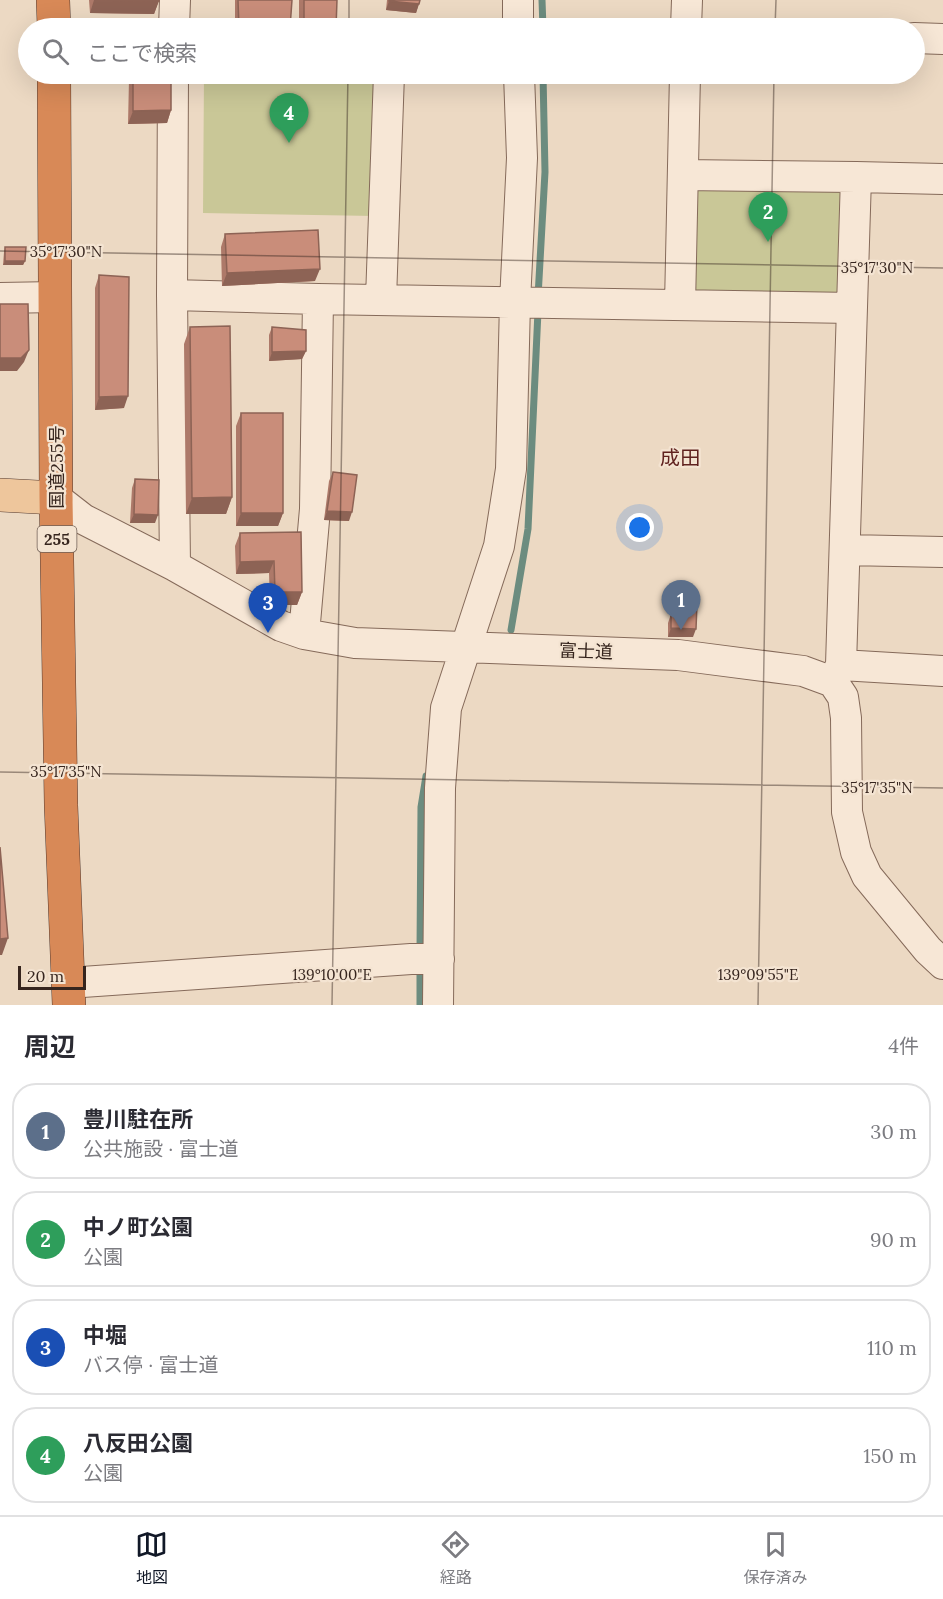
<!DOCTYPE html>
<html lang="ja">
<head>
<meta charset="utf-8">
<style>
  body { margin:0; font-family:Lora,"Noto Sans JP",serif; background:#f7f7f7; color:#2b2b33 }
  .scale { position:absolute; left:18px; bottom:15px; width:68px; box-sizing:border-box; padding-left:6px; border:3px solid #36251e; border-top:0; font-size:16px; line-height:21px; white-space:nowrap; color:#36251e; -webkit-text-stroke:4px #f4e4d2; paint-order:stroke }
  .you { position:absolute; left:640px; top:528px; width:21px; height:21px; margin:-15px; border:4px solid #fff; border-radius:50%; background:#1a73e8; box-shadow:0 0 0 9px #1a73e833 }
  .badge { display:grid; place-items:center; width:39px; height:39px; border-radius:50%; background:#111827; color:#fff; font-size:20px; font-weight:700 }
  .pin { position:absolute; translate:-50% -50px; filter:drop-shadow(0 2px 3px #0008) }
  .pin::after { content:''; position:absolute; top:32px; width:21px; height:18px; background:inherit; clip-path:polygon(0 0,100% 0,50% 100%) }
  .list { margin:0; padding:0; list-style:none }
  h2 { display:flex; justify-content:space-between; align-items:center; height:78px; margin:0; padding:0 24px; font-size:26px }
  h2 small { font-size:20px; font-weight:400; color:#7c7c81 }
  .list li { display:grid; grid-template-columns:39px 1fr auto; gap:18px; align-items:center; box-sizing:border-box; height:96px; margin:0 12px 12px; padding:0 12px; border:2px solid #e1e1e2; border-radius:24px }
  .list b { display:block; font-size:22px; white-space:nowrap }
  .list p { margin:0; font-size:20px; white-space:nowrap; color:#7c7c81 }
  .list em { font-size:20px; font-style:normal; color:#7c7c81 }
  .icon { flex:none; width:33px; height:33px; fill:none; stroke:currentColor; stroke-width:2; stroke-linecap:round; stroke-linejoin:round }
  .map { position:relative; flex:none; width:943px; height:1005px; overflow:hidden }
  .search { position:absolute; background:#fff; box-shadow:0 6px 24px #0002; left:18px; right:18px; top:18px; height:66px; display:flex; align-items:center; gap:15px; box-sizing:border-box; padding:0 21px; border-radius:33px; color:#7c7c81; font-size:22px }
  .sheet { height:510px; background:#fff }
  nav { display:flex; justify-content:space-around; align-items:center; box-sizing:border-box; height:84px; border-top:2px solid #e1e1e2; background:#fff; font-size:16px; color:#7c7c81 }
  nav a { display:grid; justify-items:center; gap:3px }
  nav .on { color:#111827 }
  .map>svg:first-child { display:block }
  .green { fill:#c9c797 }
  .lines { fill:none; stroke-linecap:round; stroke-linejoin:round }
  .stream { stroke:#6c8c7f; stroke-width:7 }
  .minor-casing { stroke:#856a5a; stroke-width:32 }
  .major-casing { stroke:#53392f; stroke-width:34 }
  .highway-casing { stroke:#53392f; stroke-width:34 }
  .minor { stroke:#f7e7d6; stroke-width:30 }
  .major { stroke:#eec69c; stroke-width:33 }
  .highway { stroke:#d88957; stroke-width:33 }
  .wall { fill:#ad7969 }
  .shaded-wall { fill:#8d6355 }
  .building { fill:#c98d7a; stroke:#8d6355; stroke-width:1.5 }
  .ticks { fill:none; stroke:#36251e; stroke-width:1.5; stroke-opacity:0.45 }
  .labels { text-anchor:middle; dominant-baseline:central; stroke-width:4.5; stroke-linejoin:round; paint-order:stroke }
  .shield { fill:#f4e4d2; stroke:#6f5e54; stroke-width:1.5 }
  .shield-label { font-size:16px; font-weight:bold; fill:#36251e }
  .street-label { font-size:18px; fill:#36251e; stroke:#f4e4d2 }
  .neighbourhood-label { font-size:20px; fill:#60221f; stroke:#f4e4d2 }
  .ticks-label { font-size:15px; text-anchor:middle; fill:#36251e; stroke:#f4e4d2; stroke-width:4.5; stroke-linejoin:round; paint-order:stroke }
</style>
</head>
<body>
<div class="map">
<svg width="943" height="1005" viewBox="0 0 943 1005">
  <rect width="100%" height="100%" fill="#ecd9c3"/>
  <path class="green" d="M 204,74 L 377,74 L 375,216 L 203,213 Z
    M 701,185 L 836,188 L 843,195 L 841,292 L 834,298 L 698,296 L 691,289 L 696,191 Z"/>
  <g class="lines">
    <path class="stream" d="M 542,0 L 543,28
      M 538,297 L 545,172 L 543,74
      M 511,630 L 528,529 L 538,311
      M 420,951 L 421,807 L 426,776
      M 420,1005 L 420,966"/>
    <g class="minor-casing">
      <path id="minor" d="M 518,0 L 518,28
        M 174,28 L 175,0
        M 686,28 L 687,0
        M 914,38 L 943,39
        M 173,74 L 172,295 L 175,566
        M 683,175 L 856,177
        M 172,295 L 318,299 L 852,308
        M 0,298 L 55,297
        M 381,299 L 389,74
        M 680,305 L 685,74
        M 56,498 L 83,519 L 175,566 L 281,626 L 304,634 L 355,643 L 678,655 L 803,671 L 833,682 L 843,697 L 846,718 L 847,812 L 856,852 L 867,876 L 928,950 L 943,964
        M 846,550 L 943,552
        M 304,634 L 315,509 L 318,299
        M 841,665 L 943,671
        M 833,682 L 841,665 L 856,177 L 943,179
        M 68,983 L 411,959 L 439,959
        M 438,1005 L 440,788 L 446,708 L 499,546 L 511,469 L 515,302 L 522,158 L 519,74"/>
    </g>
    <g class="major-casing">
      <path id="major" d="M 0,495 L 56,498"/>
    </g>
    <g class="highway-casing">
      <path id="highway" d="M 53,0 L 54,28
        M 54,74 L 56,498 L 61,805 L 69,1005"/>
    </g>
    <use href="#minor" class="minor"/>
    <use href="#major" class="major"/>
    <use href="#highway" class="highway"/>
  </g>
  <path class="wall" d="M 89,0 L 159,0 L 154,14 L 90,13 Z
    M 235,0 L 292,0 L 290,28 L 235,28 Z
    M 299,0 L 337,0 L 336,28 L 299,28 Z
    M 387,0 L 420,0 L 416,13 L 386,10 Z
    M 119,74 L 171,74 L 171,110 L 167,123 L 128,124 L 129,79 L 119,80 Z
    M 225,234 L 315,281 L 222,286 L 221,247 Z
    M 5,247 L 25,261 L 23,265 L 3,265 L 4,252 Z
    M 99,275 L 124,408 L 95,410 L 95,288 Z
    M 190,327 L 232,497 L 226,514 L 186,514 L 184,344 Z
    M 272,327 L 306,351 L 302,359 L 269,361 L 269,335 Z
    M 241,413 L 283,513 L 278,526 L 236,526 L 236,426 Z
    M 333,472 L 349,521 L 324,520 L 329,481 Z
    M 135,479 L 155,523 L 130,523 L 132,488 Z
    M 301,532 L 302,592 L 297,605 L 270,605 L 269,573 L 236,574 L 235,546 L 240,533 Z
    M 677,603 L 693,637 L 668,637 L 668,623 L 671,614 L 674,614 Z"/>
  <path class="shaded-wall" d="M 94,0 L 159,1 L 154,14 L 90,13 Z
    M 389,1 L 419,4 L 416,13 L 386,10 Z
    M 122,74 L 131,74 L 129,79 L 119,80 Z
    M 171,110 L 167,123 L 128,124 L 133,111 Z
    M 5,261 L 25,261 L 23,265 L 3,265 Z
    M 320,269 L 315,281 L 222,286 L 227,273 Z
    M 29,350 L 24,362 L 17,371 L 0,371 L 0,358 Z
    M 306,351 L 302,359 L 269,361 L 272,352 Z
    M 128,396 L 124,408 L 95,410 L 99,397 Z
    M 232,497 L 226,514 L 186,514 L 192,498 Z
    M 327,511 L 352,512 L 349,521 L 324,520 Z
    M 241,513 L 283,513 L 278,526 L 236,526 Z
    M 134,514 L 158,515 L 155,523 L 130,523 Z
    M 274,561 L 269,573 L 236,574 L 240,562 Z
    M 275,592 L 302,592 L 297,605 L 270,605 Z
    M 671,628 L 696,629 L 693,637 L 668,637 Z
    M 8,938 L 2,955 L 0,955 L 0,939 Z"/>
  <path class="building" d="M 94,0 L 159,0 L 159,1 Z
    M 238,0 L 292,0 L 290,28 L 239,28 Z
    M 304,0 L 337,0 L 336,28 L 304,28 Z
    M 389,0 L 420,0 L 419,4 L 389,1 Z
    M 133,74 L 171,74 L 171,110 L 133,111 Z
    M 318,230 L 320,269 L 227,273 L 225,234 Z
    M 5,247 L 26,247 L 25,261 L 5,261 Z
    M 99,275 L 129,277 L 128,396 L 99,397 Z
    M 0,304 L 28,304 L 29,350 L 21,358 L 0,358 Z
    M 230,326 L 232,497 L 192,498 L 190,327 Z
    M 272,327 L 306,330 L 306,351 L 272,352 Z
    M 241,413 L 283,413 L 283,513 L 241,513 Z
    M 333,472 L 357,475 L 352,512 L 327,511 Z
    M 135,479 L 159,480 L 158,515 L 134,514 Z
    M 301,532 L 302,592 L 275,592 L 274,561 L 240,562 L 240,533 Z
    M 677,603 L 697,603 L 696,629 L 671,628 L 671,614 L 677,614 Z
    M 0,847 L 8,938 L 0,939 Z"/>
  <path class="ticks" d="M 349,28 L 349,0M 775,28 L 776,0M 0,251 L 943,268M 0,772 L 943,788M 332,1005 L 348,74M 758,1005 L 774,74"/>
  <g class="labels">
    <rect class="shield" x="37.5" y="526" width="39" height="26" rx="4.5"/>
    <g class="shield-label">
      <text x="57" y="539">255</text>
    </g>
    <g class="street-label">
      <text transform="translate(56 467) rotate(-90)">国道255号</text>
      <text transform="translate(586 651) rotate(2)">富士道</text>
    </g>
    <g class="neighbourhood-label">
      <text x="680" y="457">成田</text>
    </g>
  </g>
  <g class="ticks-label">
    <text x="66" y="257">35°17'30"N</text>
    <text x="877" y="273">35°17'30"N</text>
    <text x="66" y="777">35°17'35"N</text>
    <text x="877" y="793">35°17'35"N</text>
    <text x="332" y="980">139°10'00"E</text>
    <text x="758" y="980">139°09'55"E</text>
  </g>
</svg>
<div class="scale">20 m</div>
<div class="you"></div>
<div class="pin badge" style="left:681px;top:630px;background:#5c6f8a">1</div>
<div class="pin badge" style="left:768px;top:242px;background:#2e9e5b">2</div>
<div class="pin badge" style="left:268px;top:633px;background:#1a4fb4">3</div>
<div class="pin badge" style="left:289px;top:143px;background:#2e9e5b">4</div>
<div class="search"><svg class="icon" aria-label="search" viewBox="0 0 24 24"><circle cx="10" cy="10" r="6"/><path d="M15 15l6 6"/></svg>ここで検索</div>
</div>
<section class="sheet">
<h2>周辺<small>4件</small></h2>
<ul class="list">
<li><span class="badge" style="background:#5c6f8a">1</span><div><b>豊川駐在所</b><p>公共施設 · 富士道</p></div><em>30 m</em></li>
<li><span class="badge" style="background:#2e9e5b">2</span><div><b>中ノ町公園</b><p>公園</p></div><em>90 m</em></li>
<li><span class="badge" style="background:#1a4fb4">3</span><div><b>中堀</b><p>バス停 · 富士道</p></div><em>110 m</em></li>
<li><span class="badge" style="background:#2e9e5b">4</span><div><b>八反田公園</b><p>公園</p></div><em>150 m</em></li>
</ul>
</section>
<nav>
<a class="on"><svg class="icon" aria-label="map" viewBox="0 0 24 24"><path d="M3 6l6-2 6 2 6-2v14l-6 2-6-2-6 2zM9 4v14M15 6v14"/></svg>地図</a>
<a><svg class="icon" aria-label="directions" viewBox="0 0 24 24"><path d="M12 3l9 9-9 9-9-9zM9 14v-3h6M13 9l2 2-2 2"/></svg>経路</a>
<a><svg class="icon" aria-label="saved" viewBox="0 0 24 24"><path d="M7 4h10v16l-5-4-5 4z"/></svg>保存済み</a>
</nav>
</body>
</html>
